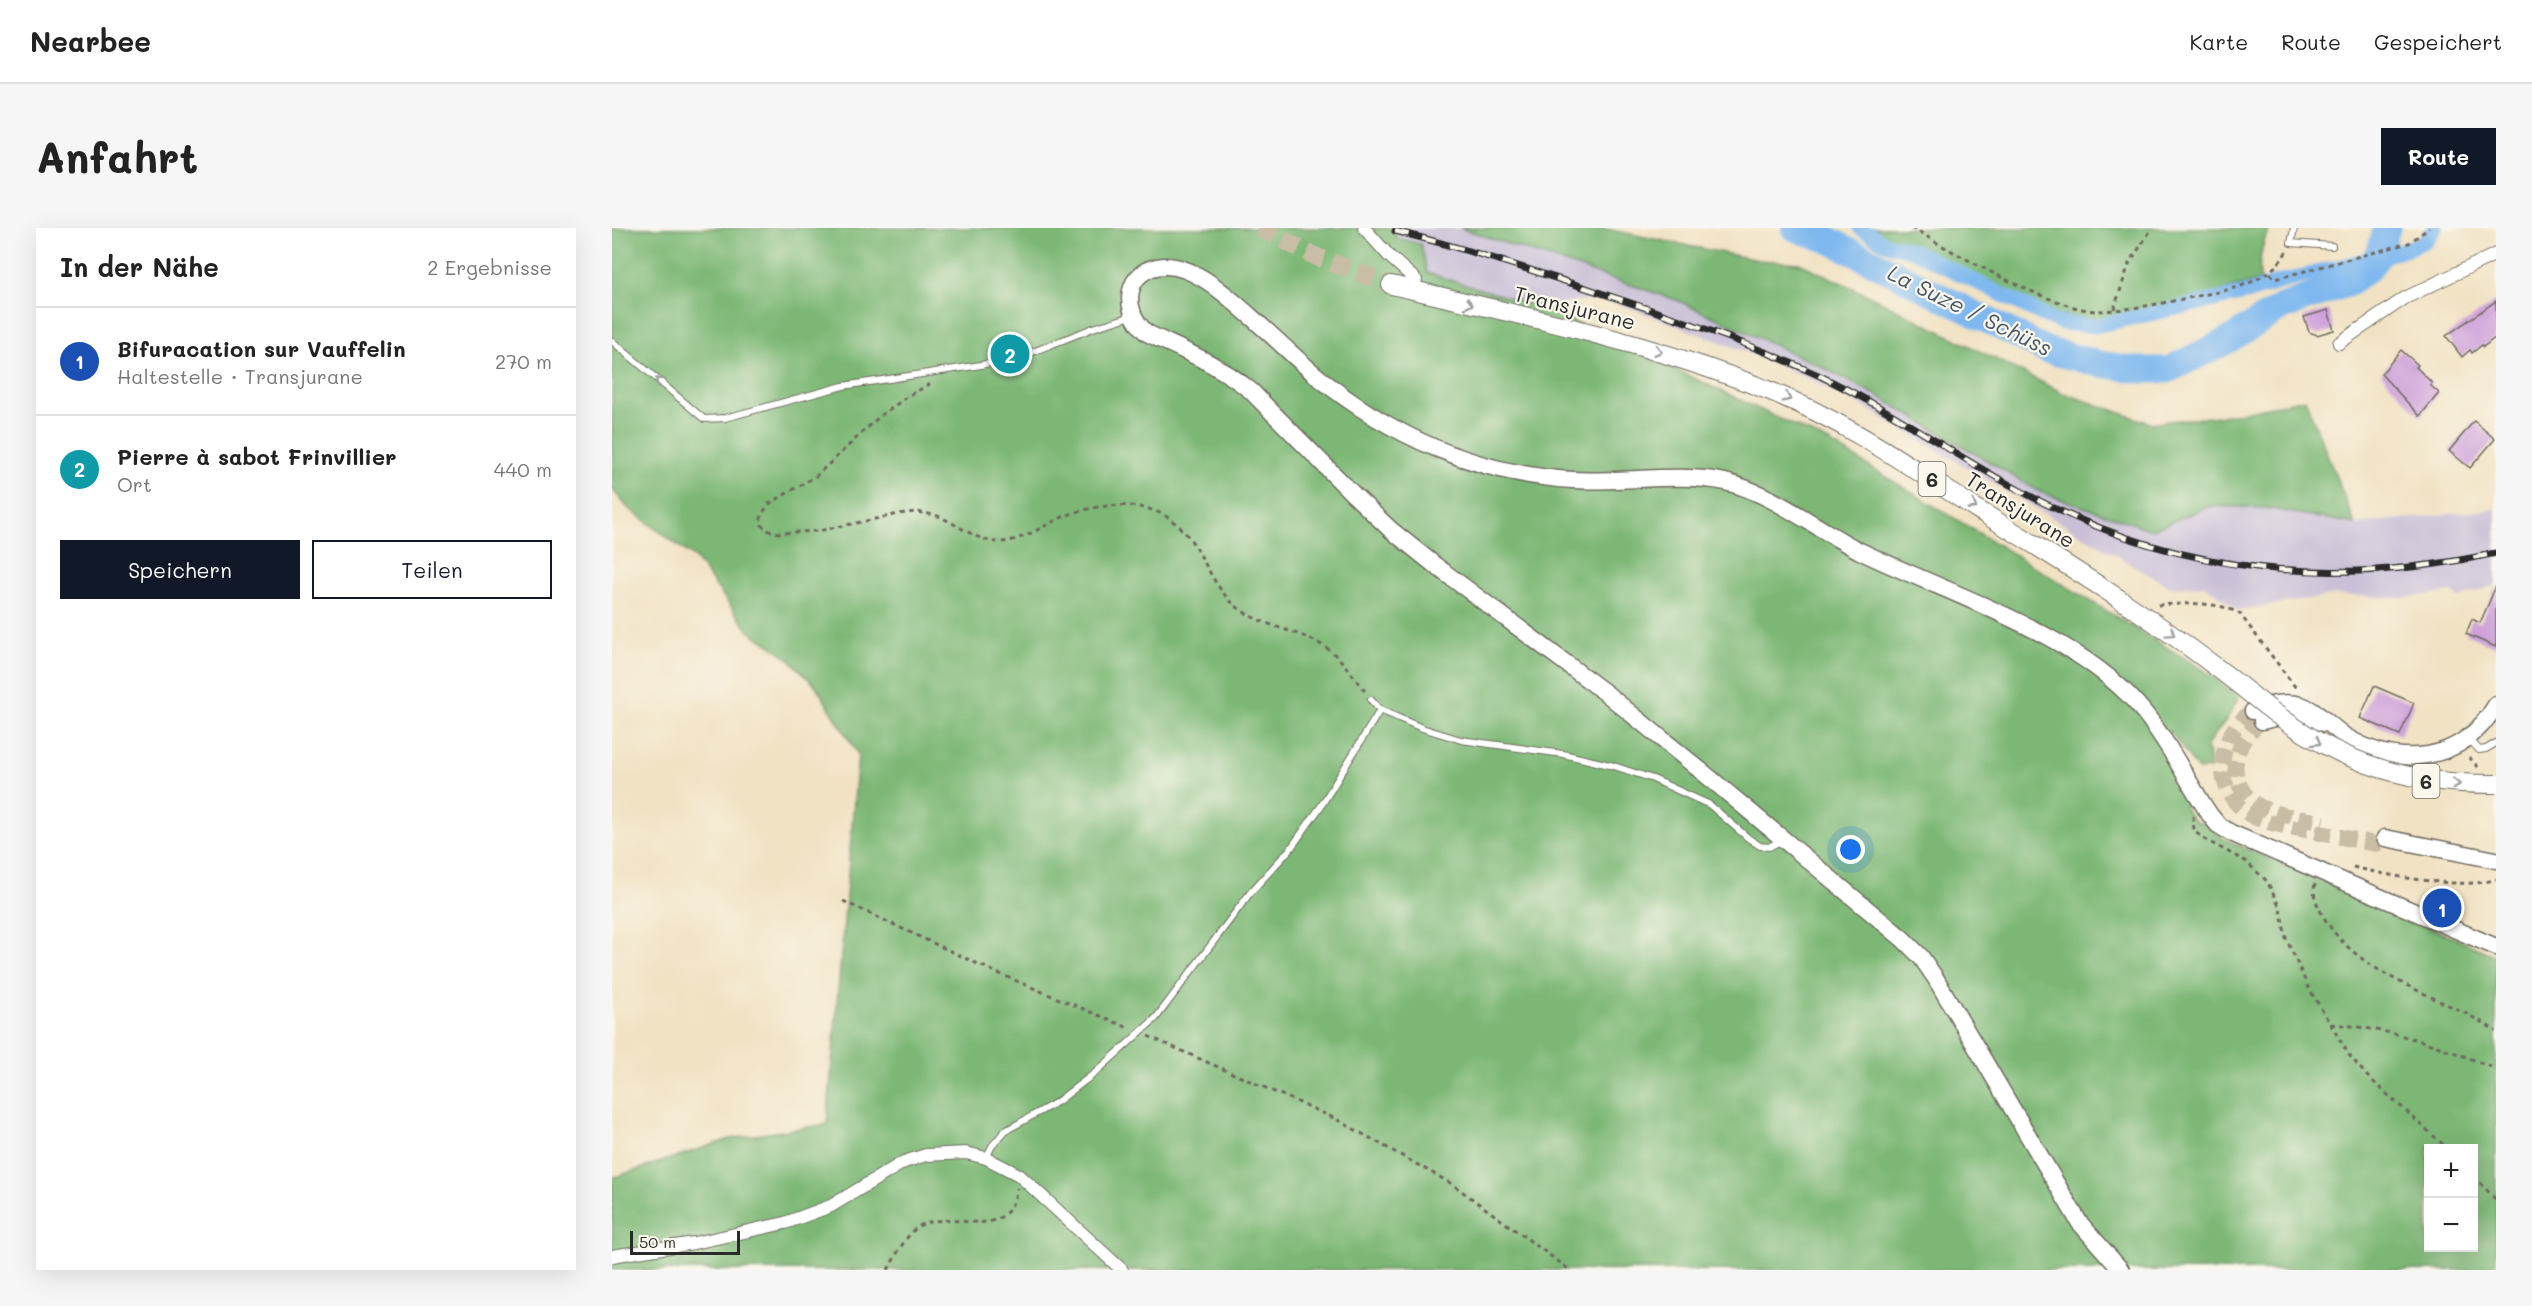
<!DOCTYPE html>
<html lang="de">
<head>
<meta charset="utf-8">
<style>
  body { margin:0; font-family:Mali,sans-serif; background:#f6f6f6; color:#222 }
  .controls { position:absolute; right:18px; bottom:18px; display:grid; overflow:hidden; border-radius:0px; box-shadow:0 6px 24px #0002 }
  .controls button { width:54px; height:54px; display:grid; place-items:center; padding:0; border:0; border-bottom:2px solid #e0e0e0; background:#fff; color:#222; font:30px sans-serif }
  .scale { position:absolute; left:18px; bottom:15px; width:110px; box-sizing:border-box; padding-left:6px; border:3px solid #2b2b2b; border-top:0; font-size:16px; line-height:21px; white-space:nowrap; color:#2b2b2b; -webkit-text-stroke:4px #fbf7ec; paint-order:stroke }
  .you { position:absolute; left:1239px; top:622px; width:21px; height:21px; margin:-15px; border:4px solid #fff; border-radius:50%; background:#1a73e8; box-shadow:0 0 0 9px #1a73e833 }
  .badge { display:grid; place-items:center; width:39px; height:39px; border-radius:50%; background:#111827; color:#fff; font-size:20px; font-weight:700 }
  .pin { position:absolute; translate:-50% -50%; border:3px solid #fff; box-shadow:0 2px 6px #0006 }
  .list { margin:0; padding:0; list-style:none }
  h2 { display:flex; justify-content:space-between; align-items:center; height:78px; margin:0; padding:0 24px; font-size:26px }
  h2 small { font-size:20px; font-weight:400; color:#767676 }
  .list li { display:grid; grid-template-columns:39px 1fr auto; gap:18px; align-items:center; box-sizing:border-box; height:108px; padding:0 24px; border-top:2px solid #e0e0e0 }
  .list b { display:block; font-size:22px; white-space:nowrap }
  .list p { margin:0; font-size:20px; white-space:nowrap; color:#767676 }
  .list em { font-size:20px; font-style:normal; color:#767676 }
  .actions { display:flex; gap:12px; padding:18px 24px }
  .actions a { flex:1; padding:14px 0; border:2px solid #111827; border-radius:0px; text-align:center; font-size:21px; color:#111827 }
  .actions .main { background:#111827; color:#fff }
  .map { position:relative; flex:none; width:1884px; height:1042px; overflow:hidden; border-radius:0px }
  header { display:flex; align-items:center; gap:36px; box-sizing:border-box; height:84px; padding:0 30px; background:#fff; border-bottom:2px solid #e0e0e0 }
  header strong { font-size:28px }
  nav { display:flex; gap:33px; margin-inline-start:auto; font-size:21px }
  .intro { display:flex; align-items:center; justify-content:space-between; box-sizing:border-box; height:144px; padding:0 36px }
  h1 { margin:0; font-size:42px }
  .button { padding:15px 27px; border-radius:0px; background:#111827; color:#fff; font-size:21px; font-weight:700 }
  main { display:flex; gap:36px; padding:0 36px }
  aside { flex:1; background:#fff; border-radius:0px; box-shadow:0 6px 24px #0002 }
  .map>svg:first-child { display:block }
  .industrial { fill:#c9bfd7 }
  .forest { fill:#7cb775; stroke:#547150; stroke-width:1.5; fill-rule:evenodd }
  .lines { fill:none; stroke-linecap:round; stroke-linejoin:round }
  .canal { stroke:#7eb8ef; stroke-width:15 }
  .river { stroke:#7eb8ef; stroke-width:27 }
  .building { fill:#cb9cd8 }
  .secondary-tunnel { stroke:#c9bda5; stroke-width:16; stroke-dasharray:16 8; stroke-linecap:butt }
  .primary-tunnel { stroke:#c9bda5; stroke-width:18; stroke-dasharray:18 9; stroke-linecap:butt }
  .lane-casing { stroke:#706b60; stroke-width:8 }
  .street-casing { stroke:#706b60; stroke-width:14 }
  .secondary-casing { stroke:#706b60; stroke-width:19 }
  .primary-casing { stroke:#706b60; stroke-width:20 }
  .path { stroke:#706b60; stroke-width:3; stroke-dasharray:4.5 4.5; stroke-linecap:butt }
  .lane { stroke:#fff; stroke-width:6 }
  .street { stroke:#fff; stroke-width:12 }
  .secondary { stroke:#fff; stroke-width:16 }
  .primary { stroke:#fff; stroke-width:18 }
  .rail-casing { stroke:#2b2b2b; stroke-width:7 }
  .rail { stroke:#fbf7ec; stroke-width:4.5; stroke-dasharray:14; stroke-linecap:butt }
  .primary-bridge-casing { stroke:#706b60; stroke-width:20; stroke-linecap:butt }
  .primary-bridge { stroke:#fff; stroke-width:18 }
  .oneway { stroke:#a0a0a0 }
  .labels { text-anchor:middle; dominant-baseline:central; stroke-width:4.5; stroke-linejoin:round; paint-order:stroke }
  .shield { fill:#fbf7ec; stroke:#696865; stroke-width:1.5 }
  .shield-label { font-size:20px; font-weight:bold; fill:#2b2b2b }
  .street-label { font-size:21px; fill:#2b2b2b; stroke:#fbf7ec }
  .water-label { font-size:22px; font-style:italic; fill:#456; stroke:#fbf7ec }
</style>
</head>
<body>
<header>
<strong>Nearbee</strong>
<nav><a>Karte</a><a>Route</a><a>Gespeichert</a></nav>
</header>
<div class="intro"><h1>Anfahrt</h1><a class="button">Route</a></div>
<main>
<aside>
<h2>In der Nähe<small>2 Ergebnisse</small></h2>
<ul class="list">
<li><span class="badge" style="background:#1a4fb4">1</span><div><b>Bifuracation sur Vauffelin</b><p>Haltestelle · Transjurane</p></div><em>270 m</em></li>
<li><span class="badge" style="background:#0f9aa8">2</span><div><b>Pierre à sabot Frinvillier</b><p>Ort</p></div><em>440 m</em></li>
</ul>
<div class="actions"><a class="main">Speichern</a><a>Teilen</a></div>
</aside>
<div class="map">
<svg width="1884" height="1042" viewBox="0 0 1884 1042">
  <rect width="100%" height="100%" fill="#fbf7ec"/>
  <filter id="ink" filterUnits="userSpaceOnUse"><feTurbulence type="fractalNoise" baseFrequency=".0167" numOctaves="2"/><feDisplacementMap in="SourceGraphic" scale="12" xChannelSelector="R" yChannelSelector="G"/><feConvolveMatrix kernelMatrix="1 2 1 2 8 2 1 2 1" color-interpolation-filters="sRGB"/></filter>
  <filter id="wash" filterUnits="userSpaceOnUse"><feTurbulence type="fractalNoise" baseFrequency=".008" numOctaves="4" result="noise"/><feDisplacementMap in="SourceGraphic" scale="24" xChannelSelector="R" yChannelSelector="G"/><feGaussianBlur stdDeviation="1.35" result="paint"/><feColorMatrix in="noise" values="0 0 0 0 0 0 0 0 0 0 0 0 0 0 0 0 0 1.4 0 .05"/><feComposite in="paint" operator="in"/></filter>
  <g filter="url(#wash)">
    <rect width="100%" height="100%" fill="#f1e2c3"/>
    <path class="industrial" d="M 785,0 L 848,0 L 1067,73 L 1210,139 L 1264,167 L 1428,264 L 1540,302 L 1597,278 L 1654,280 L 1743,296 L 1884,281 L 1884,357 L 1846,370 L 1841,364 L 1787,370 L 1724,367 L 1626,382 L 1593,357 L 1558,359 L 1238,171 L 1156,132 L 996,72 L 961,73 L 935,81 L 814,45 L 809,16 L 782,9 Z"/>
    <path class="forest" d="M 0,0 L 785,0 L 782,9 L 809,16 L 815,45 L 935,81 L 1217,214 L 1592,442 L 1627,469 L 1614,492 L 1595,517 L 1599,541 L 1586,542 L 1558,503 L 1548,521 L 1572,564 L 1574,583 L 1586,596 L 1591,593 L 1612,611 L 1884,728 L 1884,1042 L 0,1042 L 0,950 L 118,911 L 215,896 L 246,526 L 204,458 L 175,429 L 137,403 L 84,331 L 16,280 L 0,261 ZM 1816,920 L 1862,920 L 1862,1020 L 1816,1020 Z
      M 848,0 L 989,0 L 1146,32 L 1187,35 L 1266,72 L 1451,165 L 1538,195 L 1617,187 L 1693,171 L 1743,296 L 1654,280 L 1597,278 L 1540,302 L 1428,264 L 1264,167 L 1210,139 L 1067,73 Z
      M 1255,0 L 1657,0 C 1651,15 1644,36 1649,52 L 1503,94 L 1438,86 L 1403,74 L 1270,13 Z"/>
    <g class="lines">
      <path class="canal" d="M 1248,0 L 1272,15 L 1302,23 L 1431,87 L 1449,95 L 1483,98 L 1634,65 L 1665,55 L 1793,22 L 1813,13 L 1823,0"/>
      <path class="river" d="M 1183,0 L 1219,13 L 1434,122 L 1488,136 L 1527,142 L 1556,142 L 1615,113 L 1670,79 L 1737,55 L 1757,40 L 1766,28 L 1775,0"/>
    </g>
    <g id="blocks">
      <path class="building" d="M 1884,73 L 1884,109 L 1871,119 L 1870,117 L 1860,125 L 1858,122 L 1850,129 L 1834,108 Z
        M 1716,82 L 1722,102 L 1705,107 L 1697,104 L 1692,89 Z
        M 1789,122 L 1806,137 L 1804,139 L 1820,155 L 1818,157 L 1827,165 L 1808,188 L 1769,146 Z
        M 1862,193 L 1883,211 L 1858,240 L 1837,223 Z
        M 1884,358 L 1884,419 L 1854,406 L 1860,391 L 1868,395 Z
        M 1762,458 L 1802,475 L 1788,507 L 1748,490 Z"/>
    </g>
  </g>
  <g filter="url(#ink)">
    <use href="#blocks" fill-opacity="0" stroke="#706b60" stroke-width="1.5"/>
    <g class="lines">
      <path class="secondary-tunnel" d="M 1641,483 C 1607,505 1599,552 1629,580 C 1640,590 1654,594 1668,597 L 1764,616 L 1773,610
        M 1650,493 C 1620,514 1611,556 1647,578 C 1665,588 1691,590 1711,595"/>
      <path class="primary-tunnel" d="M 647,0 L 705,29 L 779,57"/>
      <g class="lane-casing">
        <path id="lane" d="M 1682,0 L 1679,15 L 1720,18
          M 0,113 L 92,191 L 113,190 L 231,158 L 369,137 L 413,127 L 481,100 L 520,88
          M 759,472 L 768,482
          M 1856,509 L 1867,522 L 1874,521 L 1884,515
          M 374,930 L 380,918 L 393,903 L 445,874 L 483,845 L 544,790 L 638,665 L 679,620 L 709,578 L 768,482 L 810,500 L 849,512 L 951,526 L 1002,538 L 1041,551 L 1098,577 L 1136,610 L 1148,618 L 1157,619 L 1170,612"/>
      </g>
      <g class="street-casing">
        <path id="street" d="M 752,0 L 778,29 L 804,52
          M 1727,115 L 1793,70 L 1884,26
          M 0,1028 L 82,1015 L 173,995 L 219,978 L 292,934 L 314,927 L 354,925 L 374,930 L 407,947 L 510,1042"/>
      </g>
      <g class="secondary-casing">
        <path id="secondary" d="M 1641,483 C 1657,476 1672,473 1689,477 C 1702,481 1721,500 1734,509 C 1788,541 1850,535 1884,477
          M 1650,493 L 1672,488 L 1713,495
          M 1773,610 L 1884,632
          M 1509,1042 L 1467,994 L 1324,751 L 1309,729 L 1291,711 L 1099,551 L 995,466 L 824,338 L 779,302 L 742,267 L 639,163 C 605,135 574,124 535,105 C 508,82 513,40 552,38 C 583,37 615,68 637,87 C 660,107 682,129 706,149 C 779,208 865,246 960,252 C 1007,255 1069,244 1113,254 C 1161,265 1204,301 1248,323 C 1336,366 1460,403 1525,476 C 1555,510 1573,550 1598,587 L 1606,597 L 1619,605 L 1884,719"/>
      </g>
      <g class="primary-casing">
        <path id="primary" d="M 779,57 C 906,86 1036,114 1158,163 C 1233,193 1300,240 1368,283 C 1462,341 1555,398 1641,468"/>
      </g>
      <path class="path" d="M 1299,0 C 1309,4 1318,11 1327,16 C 1363,36 1448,83 1486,83 C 1523,82 1560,73 1595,66 C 1625,61 1662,51 1675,22
        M 1658,45 L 1663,51 L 1797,15 L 1817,0
        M 1502,81 L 1517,36 L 1540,0
        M 318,156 L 298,167 L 268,188 L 204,248 L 157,276 L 150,286 L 148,295 L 154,302 L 167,305 L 206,303 L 287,286 L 305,284 C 311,285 317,286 323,287 C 344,294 367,316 390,314 C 412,312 432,297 453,288 C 482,276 531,271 558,291 C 593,316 594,357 629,382 C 656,401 694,403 720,424 C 733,435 744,452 755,466
        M 1546,377 C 1573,376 1604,372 1628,386 L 1684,460
        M 1857,529 L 1867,540
        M 1581,588 L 1582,603 L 1592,611 L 1633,633 L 1655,653 L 1668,680 L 1674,710 L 1696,759 L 1737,827 L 1755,848 L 1835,920
        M 1741,639 C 1773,647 1854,663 1884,651
        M 1703,656 C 1700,667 1705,676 1710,686 C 1745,750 1827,765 1884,803
        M 231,673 L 381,743 L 519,801
        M 1719,796 C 1782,801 1826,817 1884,841
        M 536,808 L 724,891 L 840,956 L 958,1042
        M 1862,948 L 1884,972
        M 276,1042 C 284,1028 294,1005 309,997 C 343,980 394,1019 405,960"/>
      <use href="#lane" class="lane"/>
      <use href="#street" class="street"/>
      <use href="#secondary" class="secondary"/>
      <use href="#primary" class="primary"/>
      <g class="rail-casing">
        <path id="rail" d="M 783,3 C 852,20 919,42 986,64 C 1061,89 1135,114 1206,147 C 1283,183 1351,234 1426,272 C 1573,347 1724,360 1884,325"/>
      </g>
      <use href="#rail" class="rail"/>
      <g class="primary-bridge-casing">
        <path id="primary-bridge" d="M 1641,468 C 1716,530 1787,557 1884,556"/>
      </g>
      <use href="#primary-bridge" class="primary-bridge"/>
    </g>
    <defs><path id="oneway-chevron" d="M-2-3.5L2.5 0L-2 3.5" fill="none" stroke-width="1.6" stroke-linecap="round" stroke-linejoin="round" transform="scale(1.5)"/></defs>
    <g class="oneway">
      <use href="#oneway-chevron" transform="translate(857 76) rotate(14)"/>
      <use href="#oneway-chevron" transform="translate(1046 123) rotate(17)"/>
      <use href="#oneway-chevron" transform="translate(47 153) rotate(-138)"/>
      <use href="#oneway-chevron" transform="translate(1175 170) rotate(25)"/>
      <use href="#oneway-chevron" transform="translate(1361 278) rotate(33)"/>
      <use href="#oneway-chevron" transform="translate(1559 405) rotate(35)"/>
      <use href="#oneway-chevron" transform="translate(1705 514) rotate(30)"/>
      <use href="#oneway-chevron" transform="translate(1844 556) rotate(3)"/>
    </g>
  </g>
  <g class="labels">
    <g class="shield">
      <rect x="1306.5" y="234" width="27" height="34" rx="4.5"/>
      <rect x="1800.5" y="536" width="27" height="34" rx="4.5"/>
    </g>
    <g class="shield-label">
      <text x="1320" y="251">6</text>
      <text x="1814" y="553">6</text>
    </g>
    <g class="street-label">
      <text transform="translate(963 79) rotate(14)">Transjurane</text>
      <text transform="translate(1409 281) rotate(32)">Transjurane</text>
    </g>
    <g class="water-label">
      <text transform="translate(1358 82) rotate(26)">La Suze / Schüss</text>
    </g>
  </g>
</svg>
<div class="controls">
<button>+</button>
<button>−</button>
</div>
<div class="scale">50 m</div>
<div class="you"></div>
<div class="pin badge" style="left:1830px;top:680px;background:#1a4fb4">1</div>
<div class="pin badge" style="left:398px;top:126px;background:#0f9aa8">2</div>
</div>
</main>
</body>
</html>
